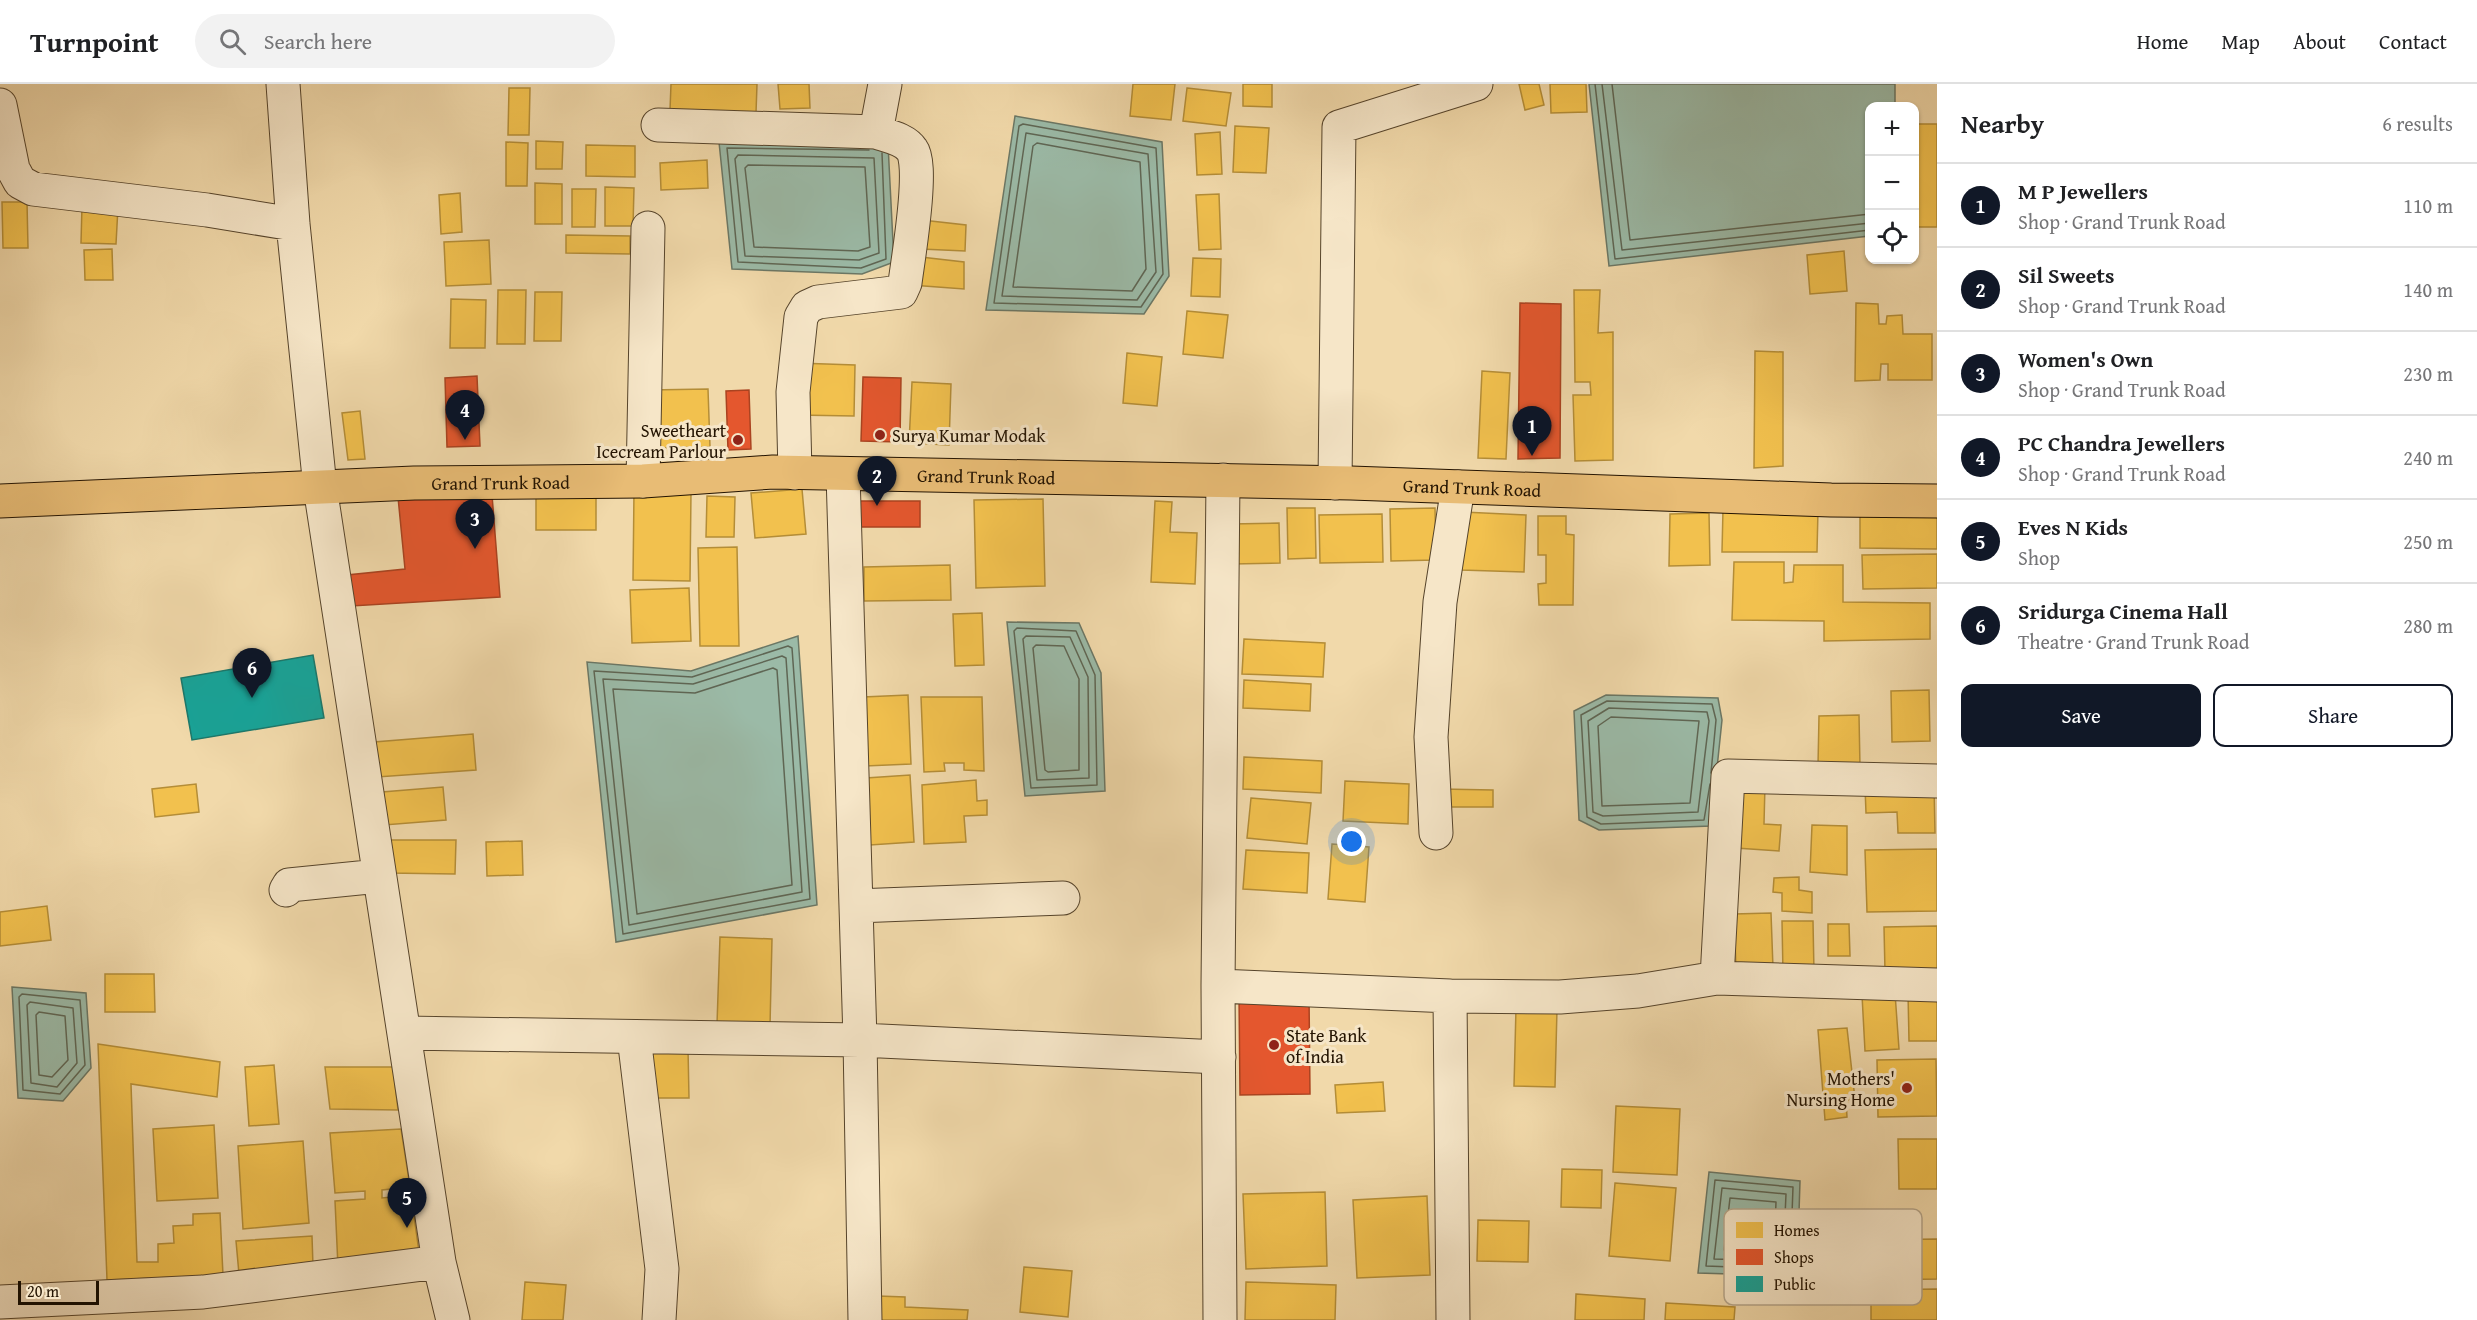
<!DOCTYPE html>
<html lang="en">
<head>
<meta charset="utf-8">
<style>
  body { margin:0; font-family:"Gentium Book Plus",serif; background:#f2f2f2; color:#202124 }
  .controls { position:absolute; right:18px; top:18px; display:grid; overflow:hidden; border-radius:12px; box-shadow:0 2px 4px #0004 }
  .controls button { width:54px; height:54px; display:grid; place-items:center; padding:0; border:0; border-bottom:2px solid #e0e0e0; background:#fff; color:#202124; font:30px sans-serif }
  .scale { position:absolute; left:18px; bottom:15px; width:81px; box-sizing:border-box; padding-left:6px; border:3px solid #231301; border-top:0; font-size:16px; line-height:21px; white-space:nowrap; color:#231301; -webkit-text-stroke:4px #f6e6c8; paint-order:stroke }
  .you { position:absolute; left:1352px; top:758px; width:21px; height:21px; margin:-15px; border:4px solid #fff; border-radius:50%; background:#1a73e8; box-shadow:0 0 0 9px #1a73e833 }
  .badge { display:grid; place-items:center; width:39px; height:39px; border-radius:50%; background:#111827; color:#fff; font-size:20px; font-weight:700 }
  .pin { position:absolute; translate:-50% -50px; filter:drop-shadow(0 2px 3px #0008) }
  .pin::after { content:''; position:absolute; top:32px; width:21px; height:18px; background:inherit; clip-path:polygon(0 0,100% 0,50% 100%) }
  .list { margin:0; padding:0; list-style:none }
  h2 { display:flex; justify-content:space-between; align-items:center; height:78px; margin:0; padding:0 24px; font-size:26px }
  h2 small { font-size:20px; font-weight:400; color:#757577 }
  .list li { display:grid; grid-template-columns:39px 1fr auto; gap:18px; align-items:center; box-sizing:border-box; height:84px; padding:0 24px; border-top:2px solid #e0e0e0 }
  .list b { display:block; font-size:22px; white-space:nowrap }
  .list p { margin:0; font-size:20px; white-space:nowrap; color:#757577 }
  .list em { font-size:20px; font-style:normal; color:#757577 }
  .actions { display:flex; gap:12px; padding:18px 24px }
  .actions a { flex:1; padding:14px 0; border:2px solid #111827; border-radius:12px; text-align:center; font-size:21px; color:#111827 }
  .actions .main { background:#111827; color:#fff }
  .icon { flex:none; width:33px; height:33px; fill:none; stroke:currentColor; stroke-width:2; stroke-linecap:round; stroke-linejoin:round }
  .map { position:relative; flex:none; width:1937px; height:1236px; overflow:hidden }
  header { display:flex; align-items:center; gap:36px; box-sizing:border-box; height:84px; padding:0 30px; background:#fff; border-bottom:2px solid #e0e0e0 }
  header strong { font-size:28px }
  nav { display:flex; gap:33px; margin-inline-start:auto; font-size:21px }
  .search { width:420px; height:54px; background:#f2f2f2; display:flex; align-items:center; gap:15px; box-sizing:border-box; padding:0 21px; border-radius:33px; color:#757577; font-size:22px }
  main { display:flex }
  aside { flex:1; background:#fff }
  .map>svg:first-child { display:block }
  .water { fill:#9bbaa7; stroke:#6b7765; stroke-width:1.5 }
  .homes { fill:#f2c14e; stroke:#b48d37; stroke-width:1.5 }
  .shops { fill:#e4572e; stroke:#aa4320; stroke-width:1.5 }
  .public { fill:#17a398; stroke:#1b786b; stroke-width:1.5 }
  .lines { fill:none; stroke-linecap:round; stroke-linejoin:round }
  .shore { stroke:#5f6654; stroke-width:1.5 }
  .minor-casing { stroke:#56442b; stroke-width:35 }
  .major-casing { stroke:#231301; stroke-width:35 }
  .minor { stroke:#f6e6c8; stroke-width:33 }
  .major { stroke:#e8bc75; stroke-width:33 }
  .poi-dot { fill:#8f2418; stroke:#f6e6c8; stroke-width:2 }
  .labels { text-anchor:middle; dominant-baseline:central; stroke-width:6; stroke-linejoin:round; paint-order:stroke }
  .poi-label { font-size:18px; fill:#231301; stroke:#f6e6c8; text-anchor:end }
  .street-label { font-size:18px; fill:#231301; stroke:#f6e6c8 }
  .key { fill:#f6e6c8; stroke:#b7a78c; stroke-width:1.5 }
  .key-label { font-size:16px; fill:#231301 }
</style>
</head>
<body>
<header>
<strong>Turnpoint</strong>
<div class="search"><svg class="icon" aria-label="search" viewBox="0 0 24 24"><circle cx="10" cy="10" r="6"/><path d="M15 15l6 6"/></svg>Search here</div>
<nav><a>Home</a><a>Map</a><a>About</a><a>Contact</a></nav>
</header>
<main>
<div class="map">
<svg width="1937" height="1236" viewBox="0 0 1937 1236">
  <rect width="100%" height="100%" fill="#f1d9aa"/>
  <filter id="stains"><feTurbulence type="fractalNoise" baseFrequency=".00333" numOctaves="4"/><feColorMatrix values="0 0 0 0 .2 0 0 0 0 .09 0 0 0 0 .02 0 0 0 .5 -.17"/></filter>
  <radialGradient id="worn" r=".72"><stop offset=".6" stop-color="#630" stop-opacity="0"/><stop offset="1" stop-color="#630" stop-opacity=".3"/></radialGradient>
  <path class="water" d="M 1589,0 L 1895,0 L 1895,22 L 1870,22 L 1869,152 L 1609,182 Z
    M 1015,32 L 1162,58 L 1169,192 L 1144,230 L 986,226 Z
    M 719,58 L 888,60 L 894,178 L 862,190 L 732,185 Z
    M 1007,538 L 1079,539 L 1101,589 L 1105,707 L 1025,712 Z
    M 798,552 L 817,821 L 616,858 L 587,578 L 691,587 Z
    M 1606,611 L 1718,614 L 1722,636 L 1711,742 L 1599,746 L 1579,736 L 1574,627 Z
    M 12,903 L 86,909 L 91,984 L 63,1017 L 18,1014 Z
    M 1709,1088 L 1800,1097 L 1797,1192 L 1698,1189 Z"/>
  <path class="homes" d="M 671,0 L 757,0 L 756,29 L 670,26 Z
    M 778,0 L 809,0 L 810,24 L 780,25 Z
    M 1133,0 L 1175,0 L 1171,36 L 1130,32 Z
    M 1243,0 L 1272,0 L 1272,23 L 1243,22 Z
    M 1519,0 L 1539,0 L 1544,21 L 1525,26 Z
    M 1550,0 L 1586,0 L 1587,28 L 1551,29 Z
    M 509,4 L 530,4 L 529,51 L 508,51 Z
    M 1187,4 L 1231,9 L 1226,42 L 1183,37 Z
    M 1914,40 L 1937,40 L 1937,143 L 1914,143 Z
    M 1235,42 L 1269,44 L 1266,89 L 1233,88 Z
    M 1220,48 L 1222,90 L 1197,91 L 1195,50 Z
    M 536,57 L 563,58 L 562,85 L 536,85 Z
    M 506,58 L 528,59 L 527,102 L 506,102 Z
    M 586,61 L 635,62 L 635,93 L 586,92 Z
    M 707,76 L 708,104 L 661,106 L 660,79 Z
    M 535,99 L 562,100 L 562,140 L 535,140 Z
    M 605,103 L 634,104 L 633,142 L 605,142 Z
    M 572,105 L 596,105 L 595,143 L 572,143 Z
    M 460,109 L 462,148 L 441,150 L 439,111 Z
    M 1219,110 L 1221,165 L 1199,166 L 1196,111 Z
    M 2,118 L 27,118 L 28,164 L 3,164 Z
    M 82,121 L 118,123 L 116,160 L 81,159 Z
    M 922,136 L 966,141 L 965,167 L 921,165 Z
    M 566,151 L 630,152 L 630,170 L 566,169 Z
    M 489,156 L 491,200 L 446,202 L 444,158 Z
    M 112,165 L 113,196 L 85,196 L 84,166 Z
    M 1844,167 L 1847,207 L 1810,210 L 1807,171 Z
    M 912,172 L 964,178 L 964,205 L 911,201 Z
    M 1193,174 L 1221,175 L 1220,213 L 1191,212 Z
    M 498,206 L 526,206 L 525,260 L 497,260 Z
    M 1574,206 L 1600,206 L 1598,249 L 1613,248 L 1613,376 L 1575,377 L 1573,311 L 1591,311 L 1590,298 L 1575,298 Z
    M 535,208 L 562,208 L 561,257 L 534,257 Z
    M 451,215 L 486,216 L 485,264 L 450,264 Z
    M 1856,219 L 1878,220 L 1879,240 L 1886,240 L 1887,232 L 1902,231 L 1903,250 L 1932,250 L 1932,296 L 1888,296 L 1888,280 L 1881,280 L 1880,296 L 1855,297 Z
    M 1187,227 L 1228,231 L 1223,274 L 1183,270 Z
    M 1755,267 L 1783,268 L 1783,382 L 1754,384 Z
    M 1127,269 L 1162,273 L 1157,322 L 1123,319 Z
    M 797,279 L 855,281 L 854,332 L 796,331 Z
    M 1482,287 L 1510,289 L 1506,375 L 1478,374 Z
    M 912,298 L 951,300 L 949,361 L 909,359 Z
    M 708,305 L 710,363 L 650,364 L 649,306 Z
    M 360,327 L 365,375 L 348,376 L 342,329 Z
    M 802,405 L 806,450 L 755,454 L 751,409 Z
    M 634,407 L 691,408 L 690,497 L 633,496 Z
    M 536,411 L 596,411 L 596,446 L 536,446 Z
    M 707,412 L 735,413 L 734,453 L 706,453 Z
    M 1043,415 L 1045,502 L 976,504 L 974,416 Z
    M 1155,417 L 1172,418 L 1170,448 L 1197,449 L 1195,500 L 1151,498 Z
    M 1287,424 L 1315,424 L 1316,474 L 1288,475 Z
    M 1435,424 L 1436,476 L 1391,477 L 1390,425 Z
    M 1723,425 L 1818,426 L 1817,468 L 1722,468 Z
    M 1463,428 L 1526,431 L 1524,488 L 1461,486 Z
    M 1937,428 L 1937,465 L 1860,464 L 1860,429 Z
    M 1709,429 L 1710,481 L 1669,482 L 1670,430 Z
    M 1382,430 L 1383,478 L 1320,479 L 1319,431 Z
    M 1538,432 L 1566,432 L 1566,450 L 1574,451 L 1573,521 L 1539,521 L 1538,500 L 1546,499 L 1546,471 L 1538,471 Z
    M 1279,439 L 1280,479 L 1232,480 L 1231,440 Z
    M 737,463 L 739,562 L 700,562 L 698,464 Z
    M 1937,470 L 1937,504 L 1863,505 L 1862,471 Z
    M 1734,478 L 1784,478 L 1784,499 L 1793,498 L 1794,481 L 1843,481 L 1843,518 L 1930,519 L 1930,555 L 1824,557 L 1824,537 L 1732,536 Z
    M 950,481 L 951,516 L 864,517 L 864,483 Z
    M 689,504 L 691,557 L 632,559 L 630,506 Z
    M 982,529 L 984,581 L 955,582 L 953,530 Z
    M 1244,555 L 1325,559 L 1323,593 L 1242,590 Z
    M 1244,596 L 1311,600 L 1310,627 L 1243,624 Z
    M 1929,606 L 1930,657 L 1892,658 L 1891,607 Z
    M 908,611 L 911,680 L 865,682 L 863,613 Z
    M 921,613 L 982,613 L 984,687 L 964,686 L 964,679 L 944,679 L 945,687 L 924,688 Z
    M 1859,631 L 1860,683 L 1818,682 L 1819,632 Z
    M 473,650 L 476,686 L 377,693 L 374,658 Z
    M 1244,673 L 1322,677 L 1321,709 L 1243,705 Z
    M 910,691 L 914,758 L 870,761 L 866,694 Z
    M 976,696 L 977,717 L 987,716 L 987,731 L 964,732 L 966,758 L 924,760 L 922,701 Z
    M 1345,697 L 1409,700 L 1408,740 L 1343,737 Z
    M 196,700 L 199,728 L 155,733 L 152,705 Z
    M 1741,700 L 1765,701 L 1764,740 L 1781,741 L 1779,767 L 1736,764 Z
    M 1934,702 L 1935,749 L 1898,749 L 1897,728 L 1866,729 L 1865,703 Z
    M 443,703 L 446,736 L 384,741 L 382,708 Z
    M 1441,705 L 1493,706 L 1493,723 L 1441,723 Z
    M 1251,714 L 1311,719 L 1307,760 L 1247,754 Z
    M 1812,741 L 1847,742 L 1847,791 L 1810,788 Z
    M 388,756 L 456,756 L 455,790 L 388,789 Z
    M 522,757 L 523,791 L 487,792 L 486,758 Z
    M 1332,760 L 1369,763 L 1365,818 L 1328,815 Z
    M 1937,765 L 1937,827 L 1867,828 L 1865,766 Z
    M 1246,766 L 1309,769 L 1307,809 L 1243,805 Z
    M 1799,793 L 1799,806 L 1812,808 L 1812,829 L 1782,827 L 1782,809 L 1773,808 L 1774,794 Z
    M 47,822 L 51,856 L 0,862 L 0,828 Z
    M 1771,829 L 1773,884 L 1736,884 L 1734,830 Z
    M 1782,837 L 1813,837 L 1814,889 L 1783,890 Z
    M 1828,840 L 1849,840 L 1850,872 L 1828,872 Z
    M 1937,842 L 1937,887 L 1885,888 L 1884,843 Z
    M 720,853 L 772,855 L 770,942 L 717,940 Z
    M 105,890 L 154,890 L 155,928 L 105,928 Z
    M 1937,908 L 1937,957 L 1909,957 L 1908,909 Z
    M 1895,909 L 1899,965 L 1865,967 L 1862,911 Z
    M 1516,924 L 1557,925 L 1555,1003 L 1514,1002 Z
    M 1847,944 L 1855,1015 L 1846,1016 L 1847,1033 L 1825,1036 L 1818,946 Z
    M 98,960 L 220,978 L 217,1013 L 131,1000 L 137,1178 L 158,1178 L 158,1160 L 174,1159 L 173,1142 L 193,1141 L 193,1130 L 220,1129 L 223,1191 L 107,1196 Z
    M 641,964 L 688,964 L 689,1014 L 642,1014 Z
    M 1936,975 L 1937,1032 L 1878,1033 L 1877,976 Z
    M 274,981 L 279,1040 L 249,1042 L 245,983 Z
    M 325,983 L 393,983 L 398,1026 L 330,1025 Z
    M 1383,998 L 1385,1027 L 1337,1029 L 1335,1001 Z
    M 1616,1022 L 1680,1025 L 1677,1091 L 1613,1088 Z
    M 214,1041 L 218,1114 L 157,1117 L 153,1045 Z
    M 401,1045 L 410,1103 L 382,1106 L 382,1114 L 411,1111 L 420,1175 L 338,1183 L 335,1117 L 365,1115 L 365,1107 L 335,1109 L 330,1049 Z
    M 1898,1055 L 1937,1055 L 1937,1105 L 1899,1105 Z
    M 303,1057 L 309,1139 L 243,1145 L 238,1062 Z
    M 1562,1085 L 1602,1086 L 1601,1124 L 1561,1123 Z
    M 1615,1099 L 1676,1104 L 1670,1177 L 1609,1172 Z
    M 1325,1108 L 1327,1182 L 1246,1185 L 1243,1110 Z
    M 1427,1112 L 1430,1191 L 1357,1194 L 1353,1116 Z
    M 1478,1136 L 1529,1137 L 1528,1178 L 1477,1177 Z
    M 312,1152 L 313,1182 L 239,1190 L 236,1157 Z
    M 1937,1155 L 1937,1195 L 1873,1196 L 1872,1156 Z
    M 1024,1183 L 1072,1187 L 1068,1233 L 1020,1228 Z
    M 525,1198 L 566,1201 L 563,1236 L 522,1236 Z
    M 1246,1198 L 1336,1201 L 1335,1236 L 1245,1236 Z
    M 1937,1205 L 1937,1236 L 1871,1236 L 1871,1206 Z
    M 1576,1210 L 1645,1215 L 1644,1236 L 1575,1236 Z
    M 878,1212 L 905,1213 L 905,1223 L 968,1226 L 967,1236 L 878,1236 Z
    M 1666,1219 L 1735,1223 L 1734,1236 L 1665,1236 Z"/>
  <path class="shops" d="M 1520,219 L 1561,220 L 1560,374 L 1518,375 Z
    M 477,292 L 480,362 L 447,363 L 445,294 Z
    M 863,293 L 901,294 L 900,358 L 861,357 Z
    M 749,306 L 751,365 L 728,366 L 726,307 Z
    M 492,411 L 500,513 L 351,522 L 347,491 L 405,485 L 398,413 Z
    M 856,417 L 920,417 L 920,443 L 856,443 Z
    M 1239,911 L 1309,911 L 1310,1010 L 1240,1011 Z"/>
  <path class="public" d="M 313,571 L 324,634 L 192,656 L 181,594 Z"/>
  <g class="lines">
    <path class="shore" d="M 1595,0 L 1615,175 L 1870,146
      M 1602,0 L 1622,166 L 1870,139
      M 1612,0 L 1630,156 L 1870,130
      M 1023,40 L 1156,64 L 1163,190 L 1141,223 L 994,219 L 1019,42 Z
      M 1026,49 L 1148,70 L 1156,188 L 1137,216 L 1002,212 Z
      M 1037,59 L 1140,78 L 1146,185 L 1132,207 L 1013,203 L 1033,62 Z
      M 869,66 L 727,64 L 738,178 L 861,184 L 886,175 L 882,69
      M 738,71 L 874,74 L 879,169 L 859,176 L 745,172 L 735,75 Z
      M 748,81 L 865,83 L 870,163 L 858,167 L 754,163 L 745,84 Z
      M 1017,544 L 1076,547 L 1095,591 L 1097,701 L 1031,704 L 1014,547 Z
      M 1026,552 L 1070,553 L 1088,593 L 1089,694 L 1037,696 L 1023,555 Z
      M 1036,561 L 1064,562 L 1079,595 L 1079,686 L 1048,688 L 1045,686 L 1033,564 Z
      M 788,562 L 792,564 L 810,815 L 623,850 L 594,587 L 692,593 Z
      M 782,572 L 786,574 L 802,808 L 629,841 L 603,595 L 693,600 Z
      M 773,584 L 777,586 L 792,801 L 637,830 L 613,605 L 695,609 Z
      M 1609,624 L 1707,628 L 1709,637 L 1698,728 L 1603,732 L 1593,728 L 1588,637 Z
      M 1611,633 L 1699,637 L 1690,719 L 1602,722 L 1598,642 Z
      M 1710,700 L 1704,736 L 1601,740 L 1587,733 L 1581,631 L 1607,617 L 1712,620 L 1716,636 L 1711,689
      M 22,910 L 80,916 L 85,981 L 60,1010 L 23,1006 L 19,913 Z
      M 30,918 L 73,924 L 77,979 L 57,1003 L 31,999 L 27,921 Z
      M 39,928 L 65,932 L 68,976 L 52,993 L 39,991 L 36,931 Z
      M 1715,1096 L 1793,1103 L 1790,1185 L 1706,1182 Z
      M 1722,1104 L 1786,1110 L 1783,1177 L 1714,1175 Z
      M 1730,1114 L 1776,1118 L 1774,1168 L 1724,1166 Z"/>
    <g class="minor-casing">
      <path id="minor" d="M 283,0 L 293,140 L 320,403 L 439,1178 L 453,1236
        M 0,21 L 13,85 L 20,98 L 33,105 L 207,126 L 293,140
        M 658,41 L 876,48 C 887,52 905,55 912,66 C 924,82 908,175 905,199 L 901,208 L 818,218 L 807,223 L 801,233 L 793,308 L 795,389
        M 876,48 L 885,0
        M 843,390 L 860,956 L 865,1236
        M 643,397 L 648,144
        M 1335,399 L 1339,43 L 1476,0
        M 1436,749 L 1431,653 L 1440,518 L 1458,403
        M 286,806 L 289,801 L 379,792
        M 856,822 L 1063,814
        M 1717,894 L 1937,901
        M 1218,902 L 1450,912
        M 404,949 L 860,956 L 1219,973
        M 634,953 L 662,1185 L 659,1236
        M 0,1218 L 203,1208 L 439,1178
        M 1220,1236 L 1218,902 L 1223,396
        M 1453,1236 L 1450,912 L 1560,913 L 1638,907 L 1717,894 L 1728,692 L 1937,697"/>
    </g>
    <g class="major-casing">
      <g id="major">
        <path id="s1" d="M 0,417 L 414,399 L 643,397 L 773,388 L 1351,399 L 1831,416 L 1937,417"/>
      </g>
    </g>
    <use href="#minor" class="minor"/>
    <use href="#major" class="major"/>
  </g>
  <g class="poi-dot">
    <circle cx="880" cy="351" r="6"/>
    <circle cx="738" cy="356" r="6"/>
    <circle cx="1274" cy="961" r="6"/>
    <circle cx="1907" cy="1004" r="6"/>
  </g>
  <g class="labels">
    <g class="poi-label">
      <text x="726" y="346">Sweetheart<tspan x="726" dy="21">Icecream Parlour</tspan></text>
      <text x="892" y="351" text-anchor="start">Surya Kumar Modak</text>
      <text x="1286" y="951" text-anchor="start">State Bank<tspan x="1286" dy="21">of India</tspan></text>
      <text x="1895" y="994">Mothers'<tspan x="1895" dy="21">Nursing Home</tspan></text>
    </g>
    <g class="street-label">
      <text stroke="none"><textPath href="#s1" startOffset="987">Grand Trunk Road</textPath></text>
      <text stroke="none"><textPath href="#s1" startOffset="501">Grand Trunk Road</textPath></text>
      <text stroke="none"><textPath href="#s1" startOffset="1473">Grand Trunk Road</textPath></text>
    </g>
  </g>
  <rect x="1724" y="1125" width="198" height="96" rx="9" class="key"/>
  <rect x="1736" y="1138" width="27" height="16" fill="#f2c14e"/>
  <rect x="1736" y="1165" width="27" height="16" fill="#e4572e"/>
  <rect x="1736" y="1192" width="27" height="16" fill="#17a398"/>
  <g class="key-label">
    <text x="1774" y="1152">Homes</text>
    <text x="1774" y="1179">Shops</text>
    <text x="1774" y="1206">Public</text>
  </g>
  <rect width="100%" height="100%" filter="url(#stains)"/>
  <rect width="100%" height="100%" fill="url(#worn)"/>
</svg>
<div class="controls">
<button>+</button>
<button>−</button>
<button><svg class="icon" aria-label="locate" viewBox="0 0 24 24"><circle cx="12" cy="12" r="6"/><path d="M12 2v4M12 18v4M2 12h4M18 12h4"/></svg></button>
</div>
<div class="scale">20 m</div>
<div class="you"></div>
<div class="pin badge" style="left:1532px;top:372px">1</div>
<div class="pin badge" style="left:877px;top:422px">2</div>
<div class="pin badge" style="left:475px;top:465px">3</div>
<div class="pin badge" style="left:465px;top:356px">4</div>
<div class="pin badge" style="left:407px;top:1144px">5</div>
<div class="pin badge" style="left:252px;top:614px">6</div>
</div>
<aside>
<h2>Nearby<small>6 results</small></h2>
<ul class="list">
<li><span class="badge">1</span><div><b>M P Jewellers</b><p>Shop · Grand Trunk Road</p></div><em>110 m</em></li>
<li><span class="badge">2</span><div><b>Sil Sweets</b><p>Shop · Grand Trunk Road</p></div><em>140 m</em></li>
<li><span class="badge">3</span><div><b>Women's Own</b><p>Shop · Grand Trunk Road</p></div><em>230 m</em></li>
<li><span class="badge">4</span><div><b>PC Chandra Jewellers</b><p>Shop · Grand Trunk Road</p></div><em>240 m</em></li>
<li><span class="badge">5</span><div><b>Eves N Kids</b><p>Shop</p></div><em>250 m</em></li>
<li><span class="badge">6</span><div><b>Sridurga Cinema Hall</b><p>Theatre · Grand Trunk Road</p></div><em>280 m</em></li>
</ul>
<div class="actions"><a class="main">Save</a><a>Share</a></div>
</aside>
</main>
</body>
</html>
